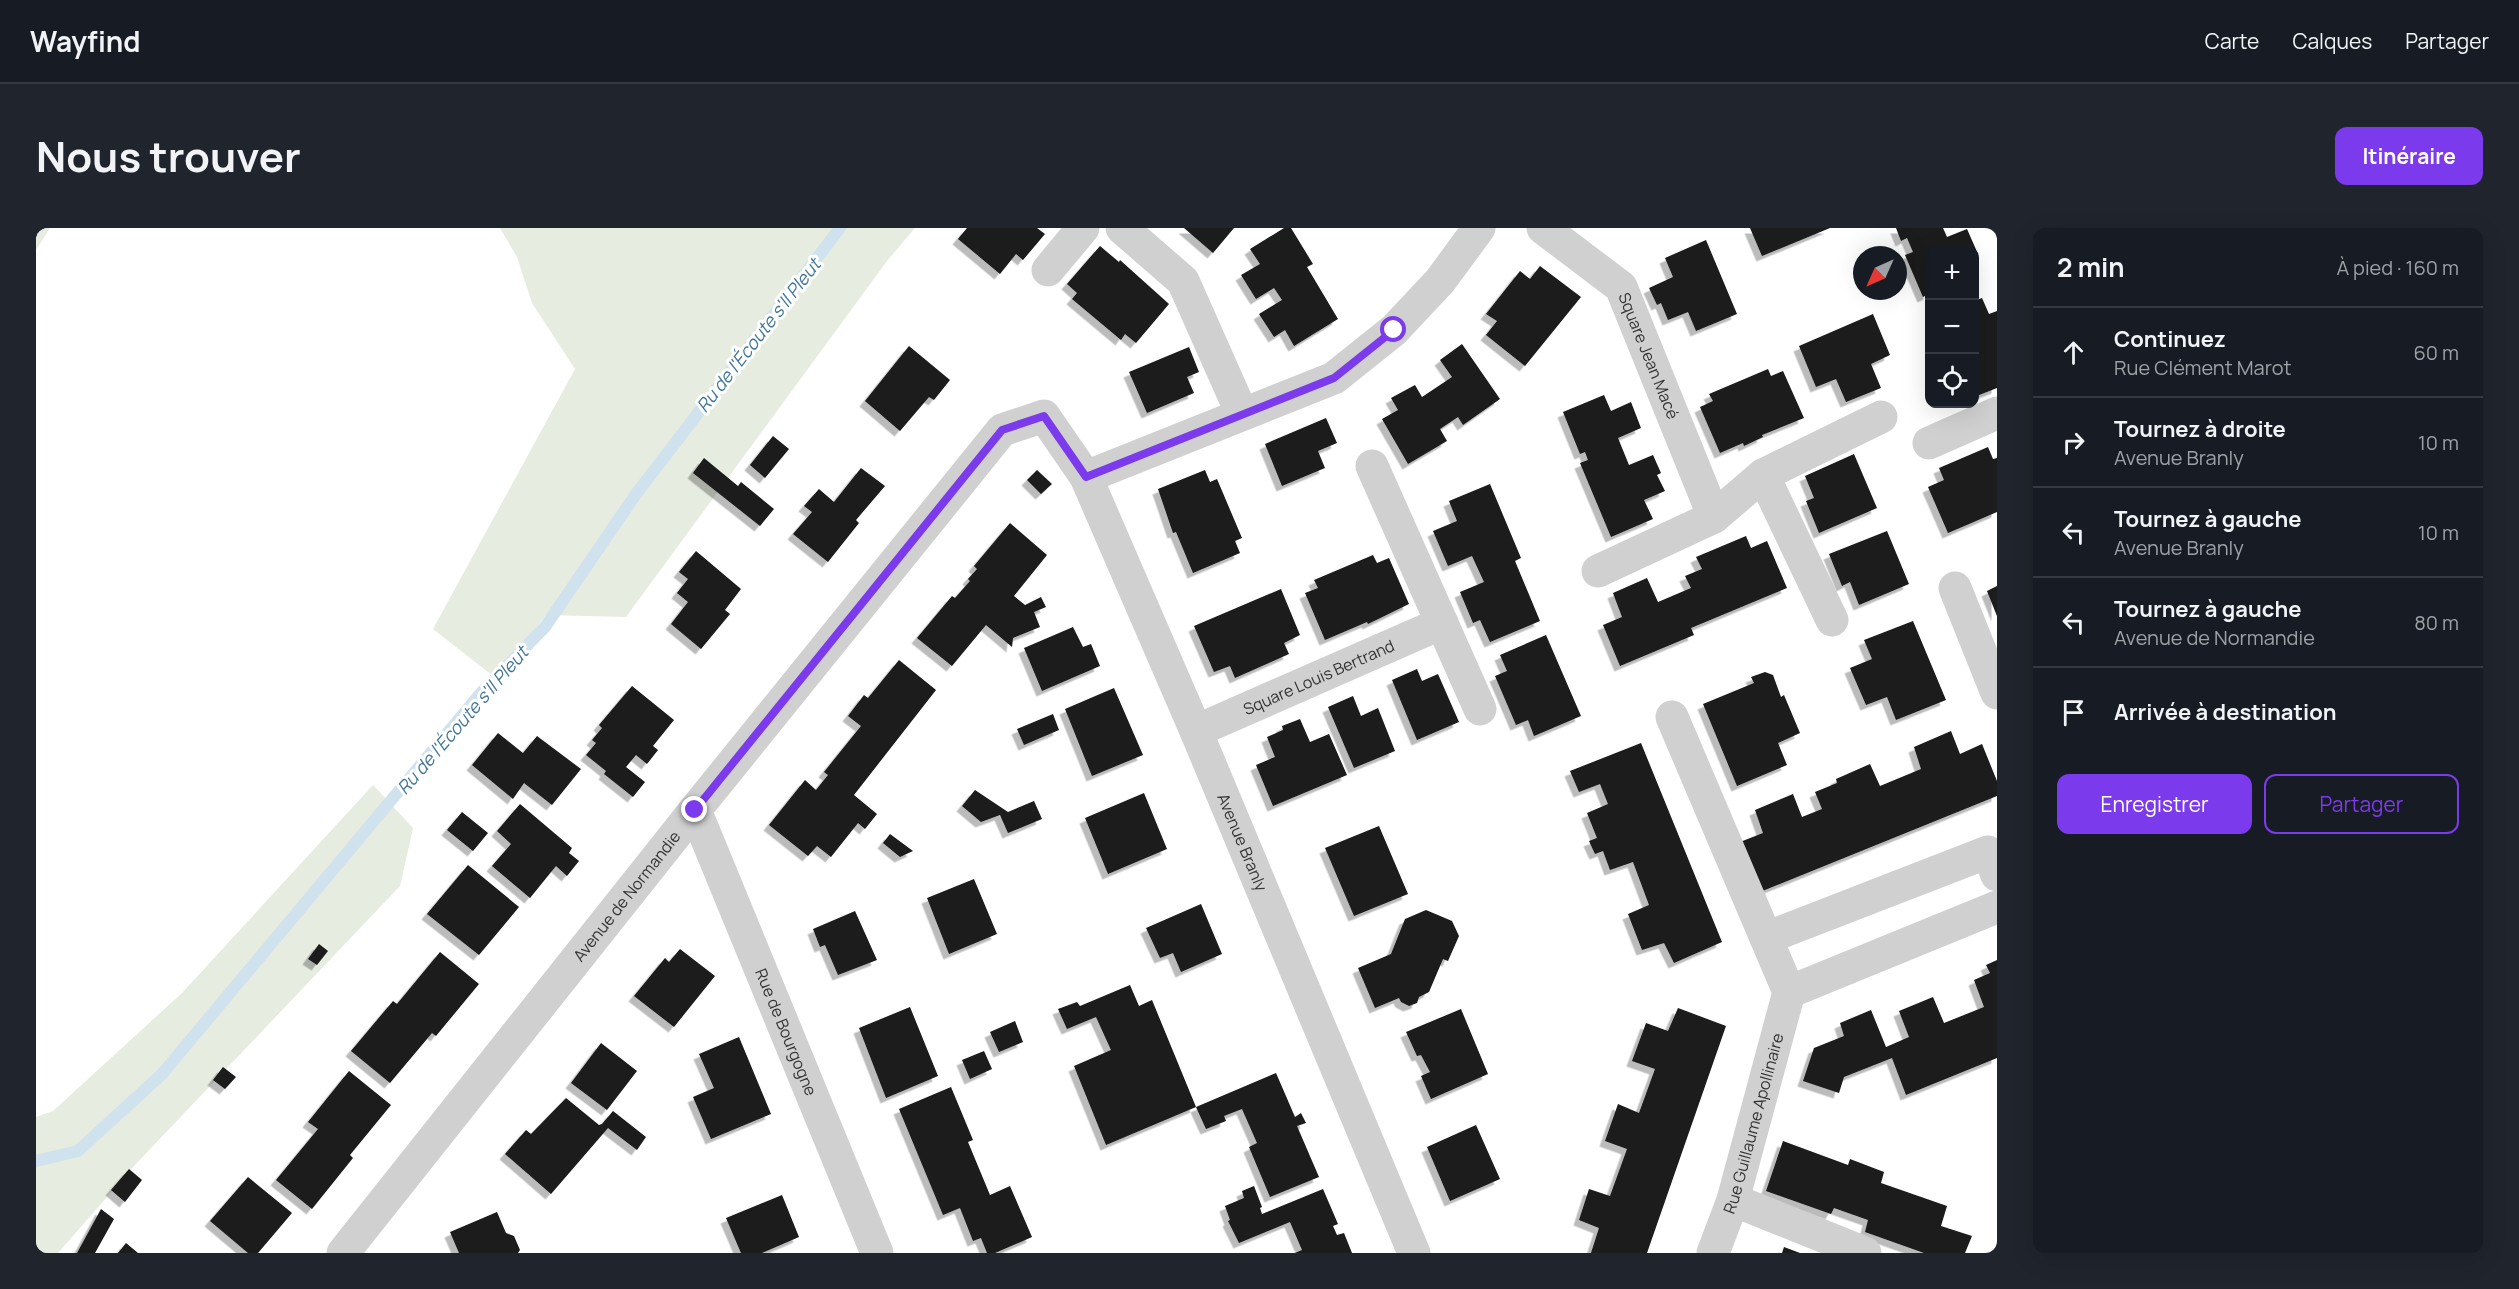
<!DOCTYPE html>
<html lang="fr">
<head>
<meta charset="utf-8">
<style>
  body { margin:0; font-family:Manrope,sans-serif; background:#20242c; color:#f1f3f6 }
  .controls { position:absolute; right:18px; top:18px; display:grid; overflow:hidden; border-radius:12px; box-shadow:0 6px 24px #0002 }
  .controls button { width:54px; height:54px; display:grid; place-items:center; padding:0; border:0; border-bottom:2px solid #363941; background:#171b24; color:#f1f3f6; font:30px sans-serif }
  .compass { position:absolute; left:1817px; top:18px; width:54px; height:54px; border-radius:50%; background:#171b24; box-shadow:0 6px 24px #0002; rotate:225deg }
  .stop { position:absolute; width:18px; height:18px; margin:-14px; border:4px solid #7c3aed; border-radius:50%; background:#fff }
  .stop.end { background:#7c3aed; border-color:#fff; box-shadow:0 2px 6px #0008 }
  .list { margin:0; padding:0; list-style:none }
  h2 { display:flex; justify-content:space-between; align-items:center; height:78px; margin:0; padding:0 24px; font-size:26px }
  h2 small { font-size:20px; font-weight:400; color:#9ea1a6 }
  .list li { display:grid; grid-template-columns:39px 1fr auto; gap:18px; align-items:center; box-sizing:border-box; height:90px; padding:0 24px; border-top:2px solid #363941 }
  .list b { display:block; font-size:22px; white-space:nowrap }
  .list p { margin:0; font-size:20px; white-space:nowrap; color:#9ea1a6 }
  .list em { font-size:20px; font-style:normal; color:#9ea1a6 }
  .actions { display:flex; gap:12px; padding:18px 24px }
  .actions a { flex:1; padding:14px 0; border:2px solid #7c3aed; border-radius:12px; text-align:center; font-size:21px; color:#7c3aed }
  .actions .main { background:#7c3aed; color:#fff }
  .icon { flex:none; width:33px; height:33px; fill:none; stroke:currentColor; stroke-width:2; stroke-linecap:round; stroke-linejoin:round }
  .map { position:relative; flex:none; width:1961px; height:1025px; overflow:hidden; border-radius:12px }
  header { display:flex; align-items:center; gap:36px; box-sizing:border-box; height:84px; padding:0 30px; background:#171b24; border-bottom:2px solid #363941 }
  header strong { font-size:28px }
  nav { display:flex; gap:33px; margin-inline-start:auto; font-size:21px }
  .intro { display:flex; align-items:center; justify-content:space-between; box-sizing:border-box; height:144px; padding:0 36px }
  h1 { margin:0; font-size:42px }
  .button { padding:15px 27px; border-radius:12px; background:#7c3aed; color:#fff; font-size:21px; font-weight:700 }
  main { display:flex; gap:36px; padding:0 36px }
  aside { flex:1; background:#171b24; border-radius:12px; box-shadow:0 6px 24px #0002 }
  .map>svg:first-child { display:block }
  .green { fill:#e6ecdf }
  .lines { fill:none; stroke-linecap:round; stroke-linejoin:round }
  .stream { stroke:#cfe2ee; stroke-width:12 }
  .building { fill:#1a1a1a; filter:url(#shadow) }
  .street { stroke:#d0d0d0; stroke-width:33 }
  .route { stroke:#7c3aed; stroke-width:8 }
  .labels { text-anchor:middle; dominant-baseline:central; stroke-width:6; stroke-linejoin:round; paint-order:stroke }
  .street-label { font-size:16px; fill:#333; stroke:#fff }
  .water-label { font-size:18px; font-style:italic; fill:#3f7597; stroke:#fff }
</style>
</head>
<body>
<header>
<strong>Wayfind</strong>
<nav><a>Carte</a><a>Calques</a><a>Partager</a></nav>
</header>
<div class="intro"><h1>Nous trouver</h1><a class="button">Itinéraire</a></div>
<main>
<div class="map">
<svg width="1961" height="1025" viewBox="0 0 1961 1025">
  <defs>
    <filter id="shadow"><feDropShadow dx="-5.5" dy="5.5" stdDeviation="0" flood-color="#0004"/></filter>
  </defs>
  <rect width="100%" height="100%" fill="#fff"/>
  <path class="green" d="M 0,0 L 14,0 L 0,22 Z
    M 464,0 L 879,0 L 851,33 L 590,389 L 510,387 L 461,451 L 397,401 L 539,141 L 496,75 L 481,29 Z
    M 337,557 L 377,600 L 364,658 L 98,938 L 22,1025 L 0,1025 L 0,889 L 17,883 L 146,765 Z"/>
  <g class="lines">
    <path class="stream" d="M 0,933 L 42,923 L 126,846 L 444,466 L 509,399 L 600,266 L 804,0"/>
  </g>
  <path class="building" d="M 931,0 L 1001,0 L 1009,6 L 987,32 L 980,26 L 964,46 L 922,11 Z
    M 1148,0 L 1198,0 L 1177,25 Z
    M 1248,0 L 1255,0 L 1277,36 L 1271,39 L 1302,91 L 1258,118 L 1249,102 L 1238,109 L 1223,86 L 1246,72 L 1238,60 L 1220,71 L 1205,47 L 1224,36 L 1214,21 Z
    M 1714,0 L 1794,0 L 1726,28 Z
    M 1860,0 L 1907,0 L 1911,9 L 1931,1 L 1942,26 L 1938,28 L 1938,22 L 1893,22 L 1893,66 L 1887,69 L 1869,27 L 1877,24 L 1871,10 L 1865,13 Z
    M 1670,12 L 1701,86 L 1660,103 L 1652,84 L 1632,92 L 1625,75 L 1621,77 L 1613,60 L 1637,49 L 1629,30 Z
    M 1064,18 L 1083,34 L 1084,32 L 1133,76 L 1100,115 L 1089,106 L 1085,112 L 1036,71 L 1041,65 L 1031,56 Z
    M 1504,38 L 1545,69 L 1489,138 L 1450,107 L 1461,93 L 1450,86 L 1484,43 L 1494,51 Z
    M 1946,70 L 1953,86 L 1961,83 L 1961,160 L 1938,169 L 1938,73 Z
    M 1837,86 L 1854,127 L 1835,136 L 1845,160 L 1810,174 L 1800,151 L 1780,159 L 1763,118 Z
    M 1426,116 L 1464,171 L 1427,197 L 1422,189 L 1404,201 L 1411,213 L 1372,236 L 1346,191 L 1362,182 L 1355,170 L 1379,157 L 1386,169 L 1416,149 L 1404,132 Z
    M 873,118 L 914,152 L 898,172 L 893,169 L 864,203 L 829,173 Z
    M 1153,119 L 1163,144 L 1151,149 L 1158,165 L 1111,185 L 1093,144 Z
    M 1732,141 L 1735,148 L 1747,143 L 1768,190 L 1726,207 L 1727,209 L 1708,218 L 1707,215 L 1684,225 L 1664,179 L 1677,173 L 1673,166 Z
    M 1568,167 L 1575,183 L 1595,174 L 1605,200 L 1582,210 L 1593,237 L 1617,227 L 1625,245 L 1621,247 L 1629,263 L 1608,272 L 1617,291 L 1575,309 L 1544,235 L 1552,232 L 1549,224 L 1544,226 L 1527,184 Z
    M 1290,190 L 1301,215 L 1282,223 L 1289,240 L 1246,258 L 1229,216 Z
    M 737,208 L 753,221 L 729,250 L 714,237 Z
    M 1952,219 L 1957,231 L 1961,230 L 1961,284 L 1912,305 L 1892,259 L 1908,252 L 1903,240 Z
    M 1818,226 L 1841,280 L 1783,305 L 1770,273 L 1778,270 L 1769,248 Z
    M 668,230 L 702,258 L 705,254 L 738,281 L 724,298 L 657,245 Z
    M 825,240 L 849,258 L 820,292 L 823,295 L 792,334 L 757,306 L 776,284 L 768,278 L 783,261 L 798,274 Z
    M 1001,242 L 1016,256 L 1005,266 L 991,252 Z
    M 1169,242 L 1174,254 L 1181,251 L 1206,310 L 1199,313 L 1204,325 L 1157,345 L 1140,304 L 1137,305 L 1122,261 Z
    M 1454,256 L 1485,330 L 1479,333 L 1504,393 L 1454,414 L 1444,392 L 1437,395 L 1424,364 L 1448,354 L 1436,328 L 1412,338 L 1397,303 L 1421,293 L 1413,273 Z
    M 974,295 L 1011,327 L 978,368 L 989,377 L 1005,369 L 1010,379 L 998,384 L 1004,399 L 977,410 L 976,419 L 950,397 L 916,438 L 881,410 L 916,368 L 919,370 L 934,353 L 932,351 L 941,341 L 938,338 Z
    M 1851,303 L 1873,356 L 1823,377 L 1814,354 L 1806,358 L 1793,326 Z
    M 1710,308 L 1715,320 L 1731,313 L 1751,360 L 1655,400 L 1658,407 L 1584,438 L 1567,397 L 1586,389 L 1577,365 L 1611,350 L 1622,374 L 1655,360 L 1649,348 L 1666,341 L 1660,329 Z
    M 660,323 L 705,361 L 689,382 L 694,386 L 665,421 L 635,396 L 652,374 L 641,365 L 652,351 L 643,344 Z
    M 1337,327 L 1341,335 L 1353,330 L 1373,376 L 1332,396 L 1331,394 L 1289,412 L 1269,365 L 1282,360 L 1278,352 Z
    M 1961,358 L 1961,388 L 1951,363 Z
    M 1245,361 L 1264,407 L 1248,415 L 1253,426 L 1199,450 L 1194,438 L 1178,444 L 1158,398 Z
    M 1877,393 L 1910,472 L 1860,492 L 1851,469 L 1830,477 L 1814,440 L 1836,431 L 1828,412 Z
    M 1037,399 L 1047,419 L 1055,416 L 1064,438 L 1006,463 L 988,420 Z
    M 1510,407 L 1545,488 L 1498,508 L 1492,492 L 1480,497 L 1459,448 L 1471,443 L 1464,427 Z
    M 863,432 L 900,462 L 818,567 L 841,586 L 829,601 L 822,595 L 795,629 L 781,618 L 772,628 L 733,597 L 769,552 L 780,562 L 792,547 L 788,544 L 825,498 L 812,488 L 828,467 L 832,470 Z
    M 1381,441 L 1386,453 L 1402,446 L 1423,494 L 1381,512 L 1356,452 Z
    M 1729,444 L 1737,447 L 1745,469 L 1748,467 L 1764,505 L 1742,515 L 1751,537 L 1701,558 L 1667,476 L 1718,455 L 1715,449 Z
    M 596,458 L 638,492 L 617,518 L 622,522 L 611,536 L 600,527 L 590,539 L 609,554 L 597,569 L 568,546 L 570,543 L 550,527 L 560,515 L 556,512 L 566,500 L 563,497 Z
    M 1078,460 L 1107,527 L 1056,548 L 1029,481 Z
    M 1317,468 L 1325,488 L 1342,480 L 1359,523 L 1318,540 L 1292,479 Z
    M 1017,486 L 1023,502 L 988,517 L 981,501 Z
    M 1264,491 L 1274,514 L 1293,506 L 1311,547 L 1237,578 L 1220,537 L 1239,529 L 1231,509 L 1247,502 L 1246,498 Z
    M 1915,503 L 1924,526 L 1946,516 L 1961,553 L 1961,568 L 1724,664 L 1704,614 L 1727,605 L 1719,582 L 1757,566 L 1766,589 L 1786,581 L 1779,564 L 1801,555 L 1800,551 L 1834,536 L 1844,558 L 1885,541 L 1878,519 Z
    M 462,505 L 487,525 L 501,508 L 545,541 L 516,577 L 488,555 L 477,571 L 436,537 Z
    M 1605,515 L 1686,714 L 1638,735 L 1628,715 L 1606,722 L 1592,686 L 1613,677 L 1597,634 L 1574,642 L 1567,623 L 1559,626 L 1553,613 L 1561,610 L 1551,585 L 1572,576 L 1564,556 L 1543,564 L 1534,543 Z
    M 939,562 L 972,584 L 998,573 L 1006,591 L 972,605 L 964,587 L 945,594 L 926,578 Z
    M 1108,565 L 1131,621 L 1072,646 L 1049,590 Z
    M 484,576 L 536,620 L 533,625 L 543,633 L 531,648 L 520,638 L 494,670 L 456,638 L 475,616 L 461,603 Z
    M 426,584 L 452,605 L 437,623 L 411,602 Z
    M 1343,598 L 1372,666 L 1318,688 L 1289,620 Z
    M 854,606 L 877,623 L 864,629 L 847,615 Z
    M 432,637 L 483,679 L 443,727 L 391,686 Z
    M 938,651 L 961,706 L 913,726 L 891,670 Z
    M 1165,676 L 1186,726 L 1145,744 L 1137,725 L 1124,730 L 1110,700 Z
    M 1390,682 L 1416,693 L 1423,708 L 1412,733 L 1407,731 L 1393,764 L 1383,769 L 1381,775 L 1373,778 L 1365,774 L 1363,770 L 1339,780 L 1322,740 L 1355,726 L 1369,691 Z
    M 819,683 L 841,732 L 802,747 L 789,717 L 784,719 L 777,701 Z
    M 283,716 L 292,723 L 281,737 L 272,731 Z
    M 644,721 L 679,748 L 638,799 L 598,768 L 629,730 L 633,734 Z
    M 404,724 L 443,756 L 400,808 L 396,805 L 354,855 L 315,823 L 357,773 L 361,776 Z
    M 1961,732 L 1961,830 L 1870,867 L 1856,830 L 1808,849 L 1803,865 L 1767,853 L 1778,820 L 1808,808 L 1804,795 L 1835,782 L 1850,819 L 1873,809 L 1863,783 L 1897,769 L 1908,795 L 1948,779 L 1938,752 L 1954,745 L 1950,737 Z
    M 1094,757 L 1103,778 L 1116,772 L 1160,879 L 1070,917 L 1038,838 L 1075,822 L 1060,789 L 1031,801 L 1022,781 L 1041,774 L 1044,778 Z
    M 874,779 L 902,848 L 850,870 L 823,800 Z
    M 1642,780 L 1690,798 L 1611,1025 L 1555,1025 L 1563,1000 L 1543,992 L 1553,961 L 1574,968 L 1591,921 L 1569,913 L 1582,876 L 1603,885 L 1619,841 L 1596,833 L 1610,795 L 1632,803 Z
    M 1425,781 L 1452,846 L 1395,871 L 1385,848 L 1394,844 L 1385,827 L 1381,828 L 1370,804 Z
    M 979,793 L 987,814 L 963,824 L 954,804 Z
    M 703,809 L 735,886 L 675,911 L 657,869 L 678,860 L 663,826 Z
    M 565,815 L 601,843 L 571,882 L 535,855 Z
    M 948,823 L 956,841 L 934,851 L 926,832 Z
    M 187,839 L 200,849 L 189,861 L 177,852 Z
    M 313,843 L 355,877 L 314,927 L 317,930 L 276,981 L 240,952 L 282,901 L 272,894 Z
    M 1240,845 L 1259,889 L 1265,885 L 1270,895 L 1261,898 L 1283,949 L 1234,969 L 1213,919 L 1221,915 L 1206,881 L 1188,888 L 1190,893 L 1170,901 L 1160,879 Z
    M 915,859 L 937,912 L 932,914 L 954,967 L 974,958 L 996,1009 L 959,1025 L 951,1025 L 945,1010 L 937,1013 L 924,980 L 907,987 L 863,881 Z
    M 530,870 L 563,897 L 566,896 L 577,883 L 610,909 L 601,922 L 572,900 L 515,966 L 469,926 L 490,902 L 495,906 Z
    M 1440,897 L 1464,951 L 1414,973 L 1391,919 Z
    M 1747,913 L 1812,937 L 1814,931 L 1848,944 L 1845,955 L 1911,978 L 1905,998 L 1936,1008 L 1929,1025 L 1888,1025 L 1829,1004 L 1832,992 L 1798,980 L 1795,986 L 1730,963 Z
    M 93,941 L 106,952 L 89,974 L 75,962 Z
    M 212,949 L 256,985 L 222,1025 L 212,1025 L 174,993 Z
    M 1218,958 L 1226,979 L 1224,980 L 1226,986 L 1287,961 L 1302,996 L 1297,998 L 1301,1007 L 1308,1005 L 1316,1025 L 1259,1025 L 1266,1022 L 1254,994 L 1203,1015 L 1192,993 L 1194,992 L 1189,978 L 1208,970 L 1206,963 Z
    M 746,967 L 763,1009 L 726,1025 L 705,1025 L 690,990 Z
    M 65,981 L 78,991 L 59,1025 L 41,1025 Z
    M 461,984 L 470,1005 L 478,1008 L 484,1022 L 482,1025 L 423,1025 L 414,1004 Z
    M 90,1015 L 102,1025 L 82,1025 Z
    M 1748,1019 L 1764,1025 L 1746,1025 Z"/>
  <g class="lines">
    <g class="street">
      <path d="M 1086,0 L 1147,53 L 1206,186"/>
      <path id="s1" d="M 1507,0 L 1585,59 L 1678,289 L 1562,343"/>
      <path d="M 1012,42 L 1047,0"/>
      <path d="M 1893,215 L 1961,185"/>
      <path d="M 1336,238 L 1444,481"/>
      <path d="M 1050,249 L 1298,150 L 1358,102 L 1404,53 L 1443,0"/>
      <path d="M 1678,289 L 1727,247"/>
      <path d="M 1919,360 L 1961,465"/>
      <path d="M 1796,392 L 1727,247 L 1845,189"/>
      <path d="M 1636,489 L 1730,710"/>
      <path id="s2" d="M 1160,503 L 1406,395"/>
      <path id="s3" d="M 659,582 L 841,1025"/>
      <path d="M 1961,647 L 1952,624 L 1730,710 L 1753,764 L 1961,679"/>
      <path d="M 1697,972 L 1829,1025"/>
      <path id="s4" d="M 307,1025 L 659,582 L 966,202 L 1008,188 L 1050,249 L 1160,503 L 1378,1025"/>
      <path id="s5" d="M 1677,1025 L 1697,972 L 1753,764"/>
    </g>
  </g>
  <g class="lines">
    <path class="route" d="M 659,582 L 966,202 L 1008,188 L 1050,249 L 1298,150 L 1358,102"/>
  </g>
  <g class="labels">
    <g class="street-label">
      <text stroke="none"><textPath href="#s1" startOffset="172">Square Jean Macé</textPath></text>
      <text stroke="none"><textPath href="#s2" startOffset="134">Square Louis Bertrand</textPath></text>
      <text stroke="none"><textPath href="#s4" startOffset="1570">Avenue Branly</textPath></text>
      <text stroke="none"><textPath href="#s4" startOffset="456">Avenue de Normandie</textPath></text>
      <text stroke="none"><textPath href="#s3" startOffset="240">Rue de Bourgogne</textPath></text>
      <text stroke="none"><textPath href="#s5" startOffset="136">Rue Guillaume Apollinaire</textPath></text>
    </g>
    <g class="water-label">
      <text transform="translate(722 107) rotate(-52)">Ru de l'Écoute s'Il Pleut</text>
      <text transform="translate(426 492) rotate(-49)">Ru de l'Écoute s'Il Pleut</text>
    </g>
  </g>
</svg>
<div class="controls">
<button>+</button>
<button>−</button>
<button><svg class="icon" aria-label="locate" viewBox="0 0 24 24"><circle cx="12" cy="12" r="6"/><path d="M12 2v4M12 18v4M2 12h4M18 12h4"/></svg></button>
</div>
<svg class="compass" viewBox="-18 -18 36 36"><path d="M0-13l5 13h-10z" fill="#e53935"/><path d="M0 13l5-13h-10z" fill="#9ea1a6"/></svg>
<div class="stop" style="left:1358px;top:102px"></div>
<div class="stop end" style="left:659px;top:582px"></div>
</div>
<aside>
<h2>2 min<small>À pied · 160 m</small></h2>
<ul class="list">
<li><svg class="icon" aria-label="ahead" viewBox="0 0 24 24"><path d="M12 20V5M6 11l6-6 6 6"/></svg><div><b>Continuez</b><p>Rue Clément Marot</p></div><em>60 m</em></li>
<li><svg class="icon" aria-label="right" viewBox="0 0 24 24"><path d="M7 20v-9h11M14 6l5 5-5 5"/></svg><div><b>Tournez à droite</b><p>Avenue Branly</p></div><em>10 m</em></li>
<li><svg class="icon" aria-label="left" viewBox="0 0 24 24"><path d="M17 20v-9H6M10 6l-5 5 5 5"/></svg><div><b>Tournez à gauche</b><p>Avenue Branly</p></div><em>10 m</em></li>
<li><svg class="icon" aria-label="left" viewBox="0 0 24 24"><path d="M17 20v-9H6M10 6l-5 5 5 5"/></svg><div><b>Tournez à gauche</b><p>Avenue de Normandie</p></div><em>80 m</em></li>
<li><svg class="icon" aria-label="arrive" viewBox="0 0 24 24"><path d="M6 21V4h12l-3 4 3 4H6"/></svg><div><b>Arrivée à destination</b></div></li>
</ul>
<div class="actions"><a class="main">Enregistrer</a><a>Partager</a></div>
</aside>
</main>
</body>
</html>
